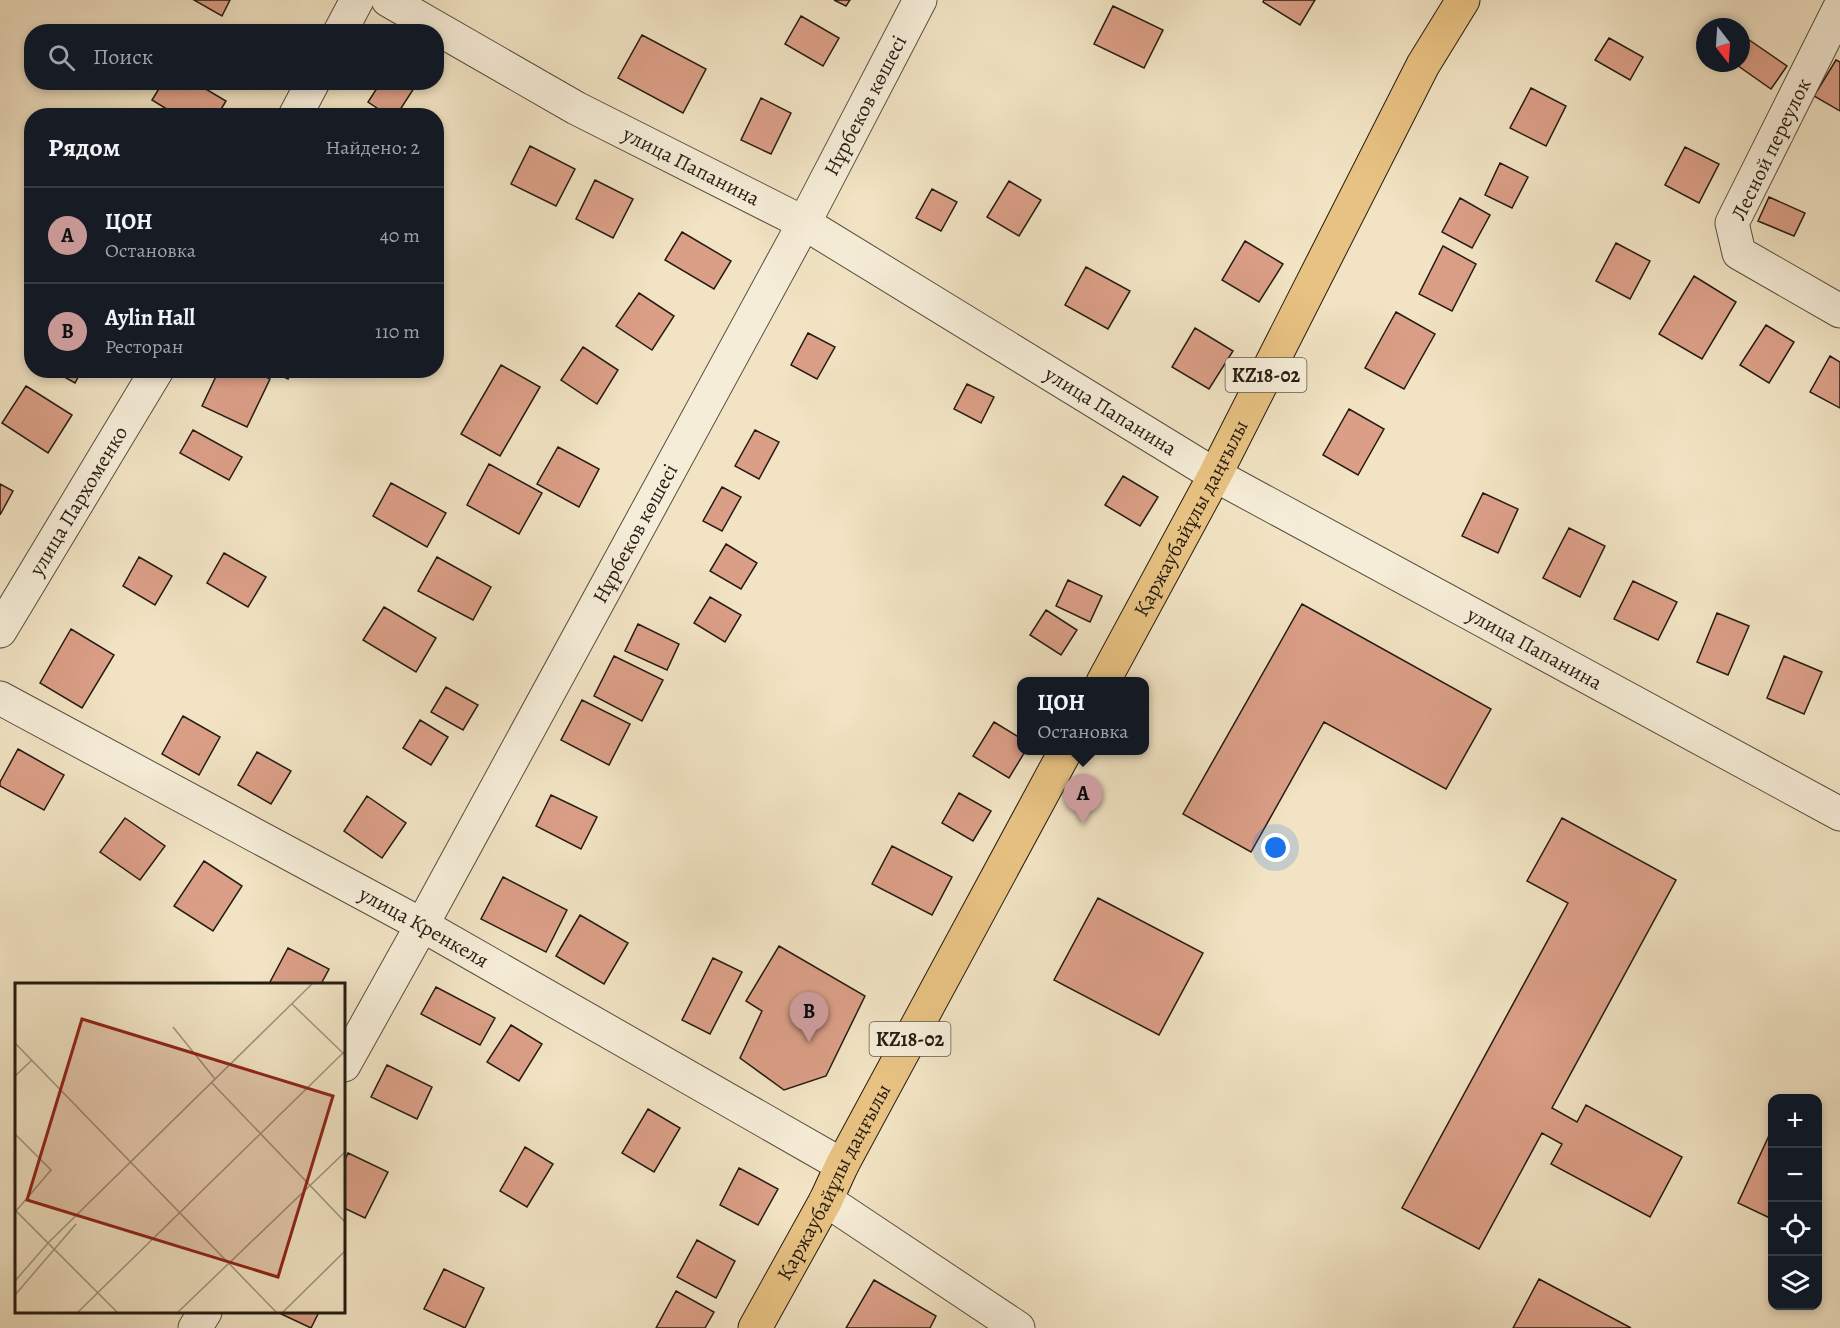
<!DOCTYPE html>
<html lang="ru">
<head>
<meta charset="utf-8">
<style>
  body { margin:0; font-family:Alegreya,serif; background:#242831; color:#f1f3f6 }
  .controls { position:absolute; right:18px; bottom:18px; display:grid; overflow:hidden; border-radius:12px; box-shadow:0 3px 9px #0003 }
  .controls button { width:54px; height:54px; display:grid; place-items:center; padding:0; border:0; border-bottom:2px solid #363941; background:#171b24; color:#f1f3f6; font:30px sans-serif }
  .compass { position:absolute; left:1696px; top:18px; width:54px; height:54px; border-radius:50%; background:#171b24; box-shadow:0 3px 9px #0003; rotate:163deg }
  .you { position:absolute; left:1276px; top:848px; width:21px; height:21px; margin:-15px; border:4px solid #fff; border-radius:50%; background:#1a73e8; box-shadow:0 0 0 9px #1a73e833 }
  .badge { display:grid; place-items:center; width:39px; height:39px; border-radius:50%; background:#c59692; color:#111; font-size:20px; font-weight:700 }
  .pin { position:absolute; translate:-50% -50px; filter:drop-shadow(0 2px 3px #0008) }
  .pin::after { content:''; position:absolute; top:32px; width:21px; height:18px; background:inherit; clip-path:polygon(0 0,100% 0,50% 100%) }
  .popup { position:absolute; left:1017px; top:677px; width:132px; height:78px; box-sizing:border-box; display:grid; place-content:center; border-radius:12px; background:#171b24; filter:drop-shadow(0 2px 4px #0005); font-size:20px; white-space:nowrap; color:#9ea1a6 }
  .popup b { font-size:22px; color:#f1f3f6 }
  .popup::after { content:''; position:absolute; left:50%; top:100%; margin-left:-12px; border:12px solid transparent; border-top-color:#171b24 }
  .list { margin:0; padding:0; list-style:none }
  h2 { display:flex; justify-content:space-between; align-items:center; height:78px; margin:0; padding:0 24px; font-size:26px }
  h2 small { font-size:20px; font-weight:400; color:#9ea1a6 }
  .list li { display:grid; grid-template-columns:39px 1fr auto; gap:18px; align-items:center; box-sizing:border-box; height:96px; padding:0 24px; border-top:2px solid #363941 }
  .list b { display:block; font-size:22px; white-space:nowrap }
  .list p { margin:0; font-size:20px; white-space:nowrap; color:#9ea1a6 }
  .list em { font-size:20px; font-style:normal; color:#9ea1a6 }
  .icon { flex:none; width:33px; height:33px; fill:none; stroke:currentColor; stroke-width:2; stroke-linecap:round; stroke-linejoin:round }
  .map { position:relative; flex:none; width:1840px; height:1328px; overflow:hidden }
  .search { position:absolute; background:#171b24; box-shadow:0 3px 9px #0003; left:24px; top:24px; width:420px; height:66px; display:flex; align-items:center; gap:15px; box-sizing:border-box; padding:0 21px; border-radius:24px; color:#9ea1a6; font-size:22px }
  .panel { position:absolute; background:#171b24; box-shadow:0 3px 9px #0003; left:24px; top:108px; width:420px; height:270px; border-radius:24px }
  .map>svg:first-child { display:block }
  .building { fill:#db9f87; stroke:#251c13; stroke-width:1.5 }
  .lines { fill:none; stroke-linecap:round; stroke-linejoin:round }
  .minor-casing { stroke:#584e3f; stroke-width:35 }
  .highway-casing { stroke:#251c13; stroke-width:35 }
  .minor { stroke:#f6edd8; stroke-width:33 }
  .highway { stroke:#e8c282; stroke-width:33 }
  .labels { text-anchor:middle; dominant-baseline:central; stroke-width:6; stroke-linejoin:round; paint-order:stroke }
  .shield { fill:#f6edd8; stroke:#645b4e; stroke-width:1.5 }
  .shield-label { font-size:20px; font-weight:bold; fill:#251c13 }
  .street-label { font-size:21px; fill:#251c13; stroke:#f6edd8 }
  .inset-road { fill:none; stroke:#9f937d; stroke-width:1.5 }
  .view { fill:#8f2418; fill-opacity:0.15; stroke:#8f2418; stroke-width:3 }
  .inset-edge { fill:none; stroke:#251c13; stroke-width:3 }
</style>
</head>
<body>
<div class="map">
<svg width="1840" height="1328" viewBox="0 0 1840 1328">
  <rect width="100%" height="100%" fill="#f1e3c3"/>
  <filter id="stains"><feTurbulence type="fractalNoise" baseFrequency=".00333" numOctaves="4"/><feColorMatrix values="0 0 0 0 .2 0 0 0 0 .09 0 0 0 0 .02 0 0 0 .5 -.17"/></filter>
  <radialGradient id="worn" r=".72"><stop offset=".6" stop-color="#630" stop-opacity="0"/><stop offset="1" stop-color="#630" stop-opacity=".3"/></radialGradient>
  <path class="building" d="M 194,0 L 230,0 L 222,16 Z
    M 834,0 L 850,0 L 846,6 Z
    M 1264,0 L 1315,0 L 1300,25 L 1263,2 Z
    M 1113,6 L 1163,30 L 1144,68 L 1094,44 Z
    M 801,16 L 839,38 L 823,66 L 785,44 Z
    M 642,35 L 706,69 L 683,113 L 618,78 Z
    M 1742,35 L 1787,66 L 1771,89 L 1734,63 L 1741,63 Z
    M 1609,38 L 1643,57 L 1630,80 L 1595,60 Z
    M 1836,60 L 1840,62 L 1840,111 L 1814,96 Z
    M 163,82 L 194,82 L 226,101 L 217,116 L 178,116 L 152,100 Z
    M 381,82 L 418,82 L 396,116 L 389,116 L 368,102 Z
    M 1531,88 L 1566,106 L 1546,146 L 1510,128 Z
    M 761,98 L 791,113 L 771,154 L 741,140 Z
    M 530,146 L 575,169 L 556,206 L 511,184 Z
    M 1685,147 L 1719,164 L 1699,203 L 1665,185 Z
    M 1500,163 L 1528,177 L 1512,208 L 1485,195 Z
    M 595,180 L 633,199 L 613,238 L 576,219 Z
    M 1009,181 L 1041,200 L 1019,236 L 987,217 Z
    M 932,189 L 957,202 L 941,231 L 916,218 Z
    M 1769,197 L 1805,213 L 1794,236 L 1758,221 Z
    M 1460,198 L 1490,215 L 1472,248 L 1442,232 Z
    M 682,232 L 731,261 L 714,289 L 665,260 Z
    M 1245,241 L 1283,264 L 1259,302 L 1222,280 Z
    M 1616,243 L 1650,261 L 1630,299 L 1596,281 Z
    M 1443,246 L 1476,264 L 1452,311 L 1419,294 Z
    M 1086,267 L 1130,291 L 1108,329 L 1065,305 Z
    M 1694,276 L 1736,302 L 1702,359 L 1659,334 Z
    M 639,293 L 674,316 L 652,350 L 616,326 Z
    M 1396,312 L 1435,334 L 1404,389 L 1365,368 Z
    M 1766,325 L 1794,342 L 1769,383 L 1740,365 Z
    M 1195,328 L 1233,351 L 1209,389 L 1172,367 Z
    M 808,333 L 835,347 L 817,379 L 791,365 Z
    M 583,347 L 618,370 L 597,404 L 561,380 Z
    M 1830,356 L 1840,362 L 1840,408 L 1810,392 Z
    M 501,365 L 540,387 L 500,456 L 461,434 Z
    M 52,370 L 82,370 L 75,383 Z
    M 219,370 L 252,370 L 270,379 L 247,427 L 202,406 Z
    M 270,370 L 292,370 L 288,379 Z
    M 967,384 L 994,397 L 981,423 L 954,409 Z
    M 26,386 L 72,415 L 48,453 L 2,423 Z
    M 1349,409 L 1384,429 L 1358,475 L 1323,455 Z
    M 193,430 L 242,457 L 229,480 L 180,453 Z
    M 755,430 L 779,442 L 759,479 L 735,466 Z
    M 558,447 L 599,469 L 579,507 L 537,484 Z
    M 489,464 L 542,493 L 519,534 L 467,505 Z
    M 1123,476 L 1158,497 L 1140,526 L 1105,505 Z
    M 391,483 L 446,513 L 427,547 L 373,516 Z
    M 0,484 L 13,491 L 0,515 Z
    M 722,487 L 741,497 L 722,531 L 703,521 Z
    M 1483,493 L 1518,509 L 1498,553 L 1462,536 Z
    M 1569,528 L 1605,546 L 1580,597 L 1543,578 Z
    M 726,544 L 757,563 L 741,589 L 710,571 Z
    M 224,553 L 266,577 L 248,607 L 207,583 Z
    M 139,557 L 172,576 L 155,605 L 123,586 Z
    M 437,557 L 491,587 L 473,620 L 418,591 Z
    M 1068,580 L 1102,596 L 1090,622 L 1056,606 Z
    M 1633,581 L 1677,602 L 1658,640 L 1614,619 Z
    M 710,597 L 741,615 L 725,642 L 694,623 Z
    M 1302,604 L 1491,709 L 1446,789 L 1324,722 L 1251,852 L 1183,814 Z
    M 384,607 L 436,638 L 416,672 L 363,640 Z
    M 1046,610 L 1077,630 L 1061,655 L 1030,635 Z
    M 1717,613 L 1749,626 L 1728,675 L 1697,662 Z
    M 638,624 L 679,644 L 667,670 L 625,651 Z
    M 71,629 L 114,655 L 82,708 L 40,683 Z
    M 614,656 L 663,680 L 642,721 L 594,696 Z
    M 1784,656 L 1822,672 L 1804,714 L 1767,698 Z
    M 446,687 L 478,705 L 463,730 L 431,712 Z
    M 582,700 L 630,724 L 609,765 L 561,740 Z
    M 183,716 L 220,737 L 199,775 L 162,754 Z
    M 420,720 L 448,737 L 431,765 L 403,748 Z
    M 994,722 L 1022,739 L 1022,750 L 1026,750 L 1009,778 L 973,756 Z
    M 18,749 L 64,775 L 44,810 L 0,786 L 0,782 Z
    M 257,752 L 291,771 L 271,804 L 238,785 Z
    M 959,793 L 991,811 L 973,841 L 942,823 Z
    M 551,795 L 597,817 L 581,849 L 536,826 Z
    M 367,796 L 406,823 L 382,858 L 344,831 Z
    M 125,818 L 165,846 L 140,880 L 100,852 Z
    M 1562,818 L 1676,880 L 1552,1108 L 1577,1122 L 1586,1105 L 1682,1157 L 1650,1217 L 1551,1164 L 1562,1144 L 1542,1133 L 1479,1249 L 1402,1208 L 1568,903 L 1527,881 Z
    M 892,846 L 952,877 L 932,915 L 872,884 Z
    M 204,861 L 242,886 L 213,931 L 174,906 Z
    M 503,877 L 567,910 L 546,952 L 481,919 Z
    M 1098,898 L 1203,953 L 1159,1035 L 1054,980 Z
    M 580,915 L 628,943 L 604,984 L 556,956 Z
    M 779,946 L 865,996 L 826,1076 L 784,1090 L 740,1058 L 762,1011 L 746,1001 Z
    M 288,948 L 329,969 L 321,984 L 269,984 Z
    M 713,958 L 742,972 L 710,1034 L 682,1020 Z
    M 436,987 L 495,1018 L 480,1045 L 421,1014 Z
    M 511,1025 L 542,1044 L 519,1081 L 487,1062 Z
    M 387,1065 L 432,1087 L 417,1119 L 371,1097 Z
    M 648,1109 L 680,1128 L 654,1172 L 622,1153 Z
    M 1772,1129 L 1772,1219 L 1738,1203 Z
    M 525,1147 L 553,1164 L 527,1207 L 500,1191 Z
    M 348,1153 L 388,1172 L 365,1218 L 344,1208 L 344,1162 Z
    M 739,1168 L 778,1189 L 758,1225 L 720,1205 Z
    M 697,1240 L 735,1261 L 716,1298 L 677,1277 Z
    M 444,1269 L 484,1288 L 465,1328 L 424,1309 Z
    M 1539,1279 L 1631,1328 L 1513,1328 Z
    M 874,1280 L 936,1316 L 930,1328 L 846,1328 Z
    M 676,1291 L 714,1312 L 705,1328 L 656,1328 Z
    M 277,1312 L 319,1312 L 311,1328 Z"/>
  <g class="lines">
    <g class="minor-casing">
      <g id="minor">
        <path id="s1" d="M 388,0 L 576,108 L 804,223 L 1215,475 L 1840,814"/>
        <path d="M 1840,7 L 1732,223 L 1739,253 L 1840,311"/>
        <path d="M 340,32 L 357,0"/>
        <path d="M 295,116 L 313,82"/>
        <path id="s2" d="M 0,631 L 157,370"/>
        <path id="s3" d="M 0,698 L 422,925 L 842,1165"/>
        <path id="s4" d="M 344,1065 L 422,925 L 804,223 L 920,0"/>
        <path d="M 826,1200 L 1018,1328"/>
        <path d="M 195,1328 L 205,1312"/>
      </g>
    </g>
    <g class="highway-casing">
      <g id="highway">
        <path id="s5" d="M 1103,682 L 1215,475 L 1423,65 L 1463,0"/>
        <path id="s6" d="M 755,1328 L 826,1200 L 842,1165 L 1066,750"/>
      </g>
    </g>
    <use href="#minor" class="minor"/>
    <use href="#highway" class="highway"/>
  </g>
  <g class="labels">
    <g class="shield">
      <rect x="1225.5" y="358" width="81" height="34" rx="4.5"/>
      <rect x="869.5" y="1022" width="81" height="34" rx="4.5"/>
    </g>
    <g class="shield-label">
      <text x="1266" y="375">KZ18-02</text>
      <text x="910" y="1039">KZ18-02</text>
    </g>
    <g class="street-label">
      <text stroke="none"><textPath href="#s4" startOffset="1092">Нұрбеков көшесі</textPath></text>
      <text transform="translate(1771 149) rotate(-64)">Лесной переулок</text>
      <text stroke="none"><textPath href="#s1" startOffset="346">улица Папанина</textPath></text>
      <text stroke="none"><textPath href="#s1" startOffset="832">улица Папанина</textPath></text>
      <text stroke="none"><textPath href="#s2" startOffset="152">улица Пархоменко</textPath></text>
      <text stroke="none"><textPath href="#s5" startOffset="186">Қаржаубайұлы даңғылы</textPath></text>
      <text stroke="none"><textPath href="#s4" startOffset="606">Нұрбеков көшесі</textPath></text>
      <text stroke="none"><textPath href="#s1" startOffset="1318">улица Папанина</textPath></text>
      <text stroke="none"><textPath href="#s3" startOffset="482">улица Кренкеля</textPath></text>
      <text stroke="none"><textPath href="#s6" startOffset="166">Қаржаубайұлы даңғылы</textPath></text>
    </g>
  </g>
  <g transform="translate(15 983)">
    <rect width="330" height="330" fill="#f1e3c3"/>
    <path class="inset-road" d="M 277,21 L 330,72M 158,44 L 200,96M 0,60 L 262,330M 0,93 L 17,77M 197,100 L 330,239M 0,151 L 36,187 L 1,228M 0,227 L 103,330M 0,298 L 34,259 L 298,0M 0,312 L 61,241M 62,330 L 330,68M 162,330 L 330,169M 267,330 L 330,268"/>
    <path class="view" d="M 67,36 L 318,113 L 263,294 L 12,217 Z"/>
    <rect width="330" height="330" class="inset-edge"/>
  </g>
  <rect width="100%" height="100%" filter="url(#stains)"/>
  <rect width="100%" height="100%" fill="url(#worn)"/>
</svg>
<div class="controls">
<button>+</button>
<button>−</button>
<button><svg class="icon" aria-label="locate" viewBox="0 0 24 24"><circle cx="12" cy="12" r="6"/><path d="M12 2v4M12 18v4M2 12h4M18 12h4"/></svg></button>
<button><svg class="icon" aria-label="layers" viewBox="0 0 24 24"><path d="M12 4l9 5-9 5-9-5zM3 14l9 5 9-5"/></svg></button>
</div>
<svg class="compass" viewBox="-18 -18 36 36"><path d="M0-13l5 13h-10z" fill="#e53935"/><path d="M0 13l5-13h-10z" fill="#9ea1a6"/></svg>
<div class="you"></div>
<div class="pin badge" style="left:1083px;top:824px">A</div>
<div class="popup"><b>ЦОН</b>Остановка</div>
<div class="pin badge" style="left:809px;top:1042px">B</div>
<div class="search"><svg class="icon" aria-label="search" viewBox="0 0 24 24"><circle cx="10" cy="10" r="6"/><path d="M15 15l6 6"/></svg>Поиск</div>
<section class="panel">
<h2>Рядом<small>Найдено: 2</small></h2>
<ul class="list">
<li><span class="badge">A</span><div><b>ЦОН</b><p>Остановка</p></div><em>40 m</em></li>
<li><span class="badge">B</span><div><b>Aylin Hall</b><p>Ресторан</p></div><em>110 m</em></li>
</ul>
</section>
</div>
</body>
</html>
